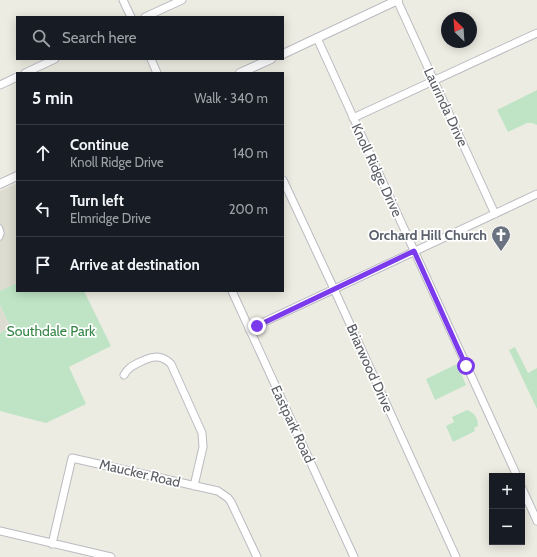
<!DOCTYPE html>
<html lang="en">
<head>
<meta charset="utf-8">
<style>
  body { margin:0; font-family:Cabin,sans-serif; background:#242831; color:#f1f3f6 }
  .controls { position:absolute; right:12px; bottom:12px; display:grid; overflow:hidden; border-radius:0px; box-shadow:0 2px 10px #0003 }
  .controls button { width:36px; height:36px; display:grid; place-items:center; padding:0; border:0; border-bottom:1px solid #363941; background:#171b24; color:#f1f3f6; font:20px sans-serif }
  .compass { position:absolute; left:441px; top:12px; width:36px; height:36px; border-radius:50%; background:#171b24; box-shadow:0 2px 10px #0003; rotate:335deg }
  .stop { position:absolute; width:12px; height:12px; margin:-9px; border:3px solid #7c3aed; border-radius:50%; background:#fff }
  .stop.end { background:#7c3aed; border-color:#fff; box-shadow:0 1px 4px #0008 }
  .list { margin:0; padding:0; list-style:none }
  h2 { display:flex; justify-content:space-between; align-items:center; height:52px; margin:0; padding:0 16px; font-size:17px }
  h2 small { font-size:13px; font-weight:400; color:#9ea1a6 }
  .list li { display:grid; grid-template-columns:26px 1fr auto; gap:12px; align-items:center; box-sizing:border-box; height:56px; padding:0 16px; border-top:1px solid #363941 }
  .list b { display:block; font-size:15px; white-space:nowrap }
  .list p { margin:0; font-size:13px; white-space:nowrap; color:#9ea1a6 }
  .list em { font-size:13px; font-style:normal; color:#9ea1a6 }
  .icon { flex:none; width:22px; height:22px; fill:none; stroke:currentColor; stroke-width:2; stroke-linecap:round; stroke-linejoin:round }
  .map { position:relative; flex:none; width:537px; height:557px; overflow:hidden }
  .search { position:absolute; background:#171b24; box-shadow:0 2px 10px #0003; left:16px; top:16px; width:268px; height:44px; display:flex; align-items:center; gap:10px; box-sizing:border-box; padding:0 14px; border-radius:0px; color:#9ea1a6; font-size:15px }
  .panel { position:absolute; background:#171b24; box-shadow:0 2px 10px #0003; left:16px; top:72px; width:268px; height:220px; border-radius:0px }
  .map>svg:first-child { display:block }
  .education { fill:#dddcd0 }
  .green { fill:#bee4c5 }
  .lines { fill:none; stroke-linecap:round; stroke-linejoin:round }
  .service-casing { stroke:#babbc1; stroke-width:5.5 }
  .minor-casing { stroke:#babbc1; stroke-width:9 }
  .tertiary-casing { stroke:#babbc1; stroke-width:10 }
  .service { stroke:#fff; stroke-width:3.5 }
  .minor { stroke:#fff; stroke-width:7 }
  .tertiary { stroke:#fff; stroke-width:8 }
  .route { stroke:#7c3aed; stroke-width:5 }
  .labels { text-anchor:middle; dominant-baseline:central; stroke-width:3.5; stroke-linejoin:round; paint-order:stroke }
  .street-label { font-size:14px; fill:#5a5d63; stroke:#fff }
  .worship-label { font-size:14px; font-weight:bold; fill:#5b616d; stroke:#fff; text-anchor:end }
  .park-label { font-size:14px; fill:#368547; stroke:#fff }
</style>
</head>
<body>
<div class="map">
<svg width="537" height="557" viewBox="0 0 537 557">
  <rect width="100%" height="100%" fill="#edece2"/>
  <path class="education" d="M 17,183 L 17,283 L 0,291 L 0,191 Z
    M 0,305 L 11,328 L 0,333 Z"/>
  <path class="green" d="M 537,90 L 537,125 L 533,123 L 527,123 L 508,132 L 497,110 Z
    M 17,283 L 17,291 L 84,291 L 111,346 L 69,367 L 86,404 L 46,423 L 0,411 L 0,333 L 11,328 L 0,305 L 0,291 Z
    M 515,347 L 528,373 L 537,368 L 537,409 L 509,350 Z
    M 457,364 L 466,385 L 435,400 L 426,379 Z
    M 467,410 C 475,413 478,418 478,426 L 474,428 L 475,431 L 453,442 L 446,426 L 454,422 L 452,417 Z"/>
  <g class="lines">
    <g class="service-casing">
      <path id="service" d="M 0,227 L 2,233 L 0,238"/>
    </g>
    <g class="minor-casing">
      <path id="minor" d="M 123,0 L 131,17
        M 397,0 L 495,214
        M 145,17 L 182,0
        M 317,38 L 517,476
        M 151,59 L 157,73
        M 25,73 L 55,59
        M 0,85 L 17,77
        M 353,118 L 537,33
        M 283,180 L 334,289 L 456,557
        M 232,291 L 354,557
        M 249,329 L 537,194
        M 124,375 C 128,368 132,366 138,363 C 150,357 160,353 171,364 L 202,433 L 203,447 L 194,486
        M 522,488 L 537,521
        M 0,531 L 111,557
        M 52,544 L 72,458 L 218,491 L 228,498 L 231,502 L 257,557"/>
    </g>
    <g class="tertiary-casing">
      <path id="tertiary" d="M 283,54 L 398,0
        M 240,73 L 271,59
        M 0,184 L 17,176"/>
    </g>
    <use href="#service" class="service"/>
    <use href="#minor" class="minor"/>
    <use href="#tertiary" class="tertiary"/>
  </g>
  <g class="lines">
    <path class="route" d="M 257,326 L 414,251 L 466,366"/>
  </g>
  <defs>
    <g id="church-pin" transform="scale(1)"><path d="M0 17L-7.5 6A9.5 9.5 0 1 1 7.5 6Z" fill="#6b7280" stroke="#fff"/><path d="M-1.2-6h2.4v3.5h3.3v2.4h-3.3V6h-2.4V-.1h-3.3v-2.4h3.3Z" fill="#fff"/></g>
  </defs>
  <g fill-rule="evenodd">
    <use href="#church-pin" x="501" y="235"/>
  </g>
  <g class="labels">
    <g class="street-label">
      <text transform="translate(446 107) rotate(65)">Laurinda Drive</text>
      <text transform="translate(377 170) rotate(65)">Knoll Ridge Drive</text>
      <text transform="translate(370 368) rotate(66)">Briarwood Drive</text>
      <text transform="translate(293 424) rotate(65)">Eastpark Road</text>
      <text transform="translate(140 473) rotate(13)">Maucker Road</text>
    </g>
    <g class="worship-label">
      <text x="487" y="235">Orchard Hill Church</text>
    </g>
    <g class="park-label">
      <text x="51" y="331">Southdale Park</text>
    </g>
  </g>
</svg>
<div class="controls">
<button>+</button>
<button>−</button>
</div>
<svg class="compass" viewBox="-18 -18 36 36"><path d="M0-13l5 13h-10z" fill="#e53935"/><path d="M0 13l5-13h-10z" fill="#9ea1a6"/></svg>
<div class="stop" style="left:466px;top:366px"></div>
<div class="stop end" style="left:257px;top:326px"></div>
<div class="search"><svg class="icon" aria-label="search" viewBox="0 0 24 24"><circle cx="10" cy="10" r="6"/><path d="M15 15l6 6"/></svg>Search here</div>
<section class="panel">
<h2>5 min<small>Walk · 340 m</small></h2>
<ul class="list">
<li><svg class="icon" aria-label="ahead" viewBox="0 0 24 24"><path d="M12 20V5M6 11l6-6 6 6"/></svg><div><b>Continue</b><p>Knoll Ridge Drive</p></div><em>140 m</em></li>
<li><svg class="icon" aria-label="left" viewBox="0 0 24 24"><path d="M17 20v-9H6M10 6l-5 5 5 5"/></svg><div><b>Turn left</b><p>Elmridge Drive</p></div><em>200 m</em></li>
<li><svg class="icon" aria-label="arrive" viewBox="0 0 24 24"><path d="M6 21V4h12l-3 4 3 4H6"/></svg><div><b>Arrive at destination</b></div></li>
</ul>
</section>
</div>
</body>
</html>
